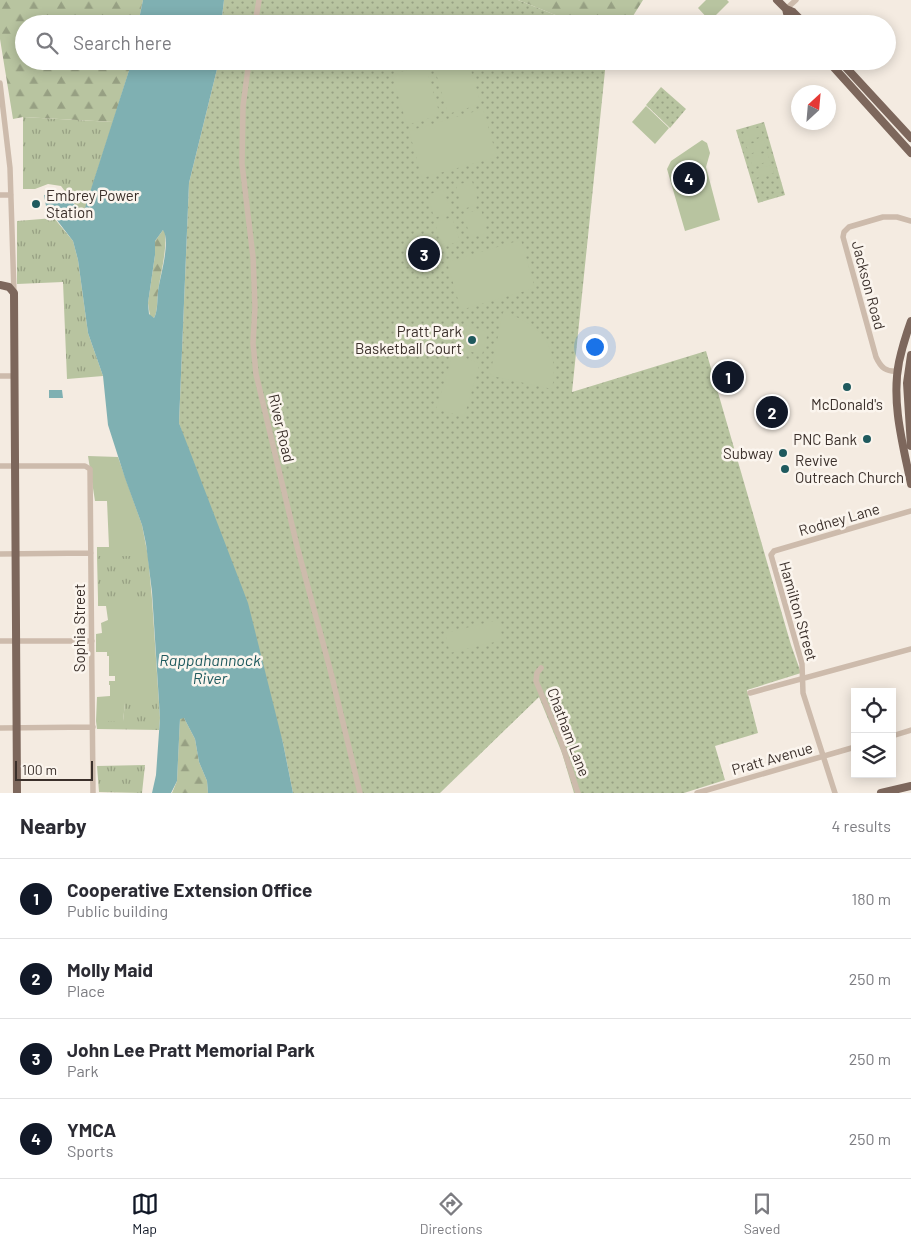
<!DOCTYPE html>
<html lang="en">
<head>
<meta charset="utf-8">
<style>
  body { margin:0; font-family:Barlow,sans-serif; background:#f7f7f7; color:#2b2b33 }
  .controls { position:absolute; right:15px; bottom:15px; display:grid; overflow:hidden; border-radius:0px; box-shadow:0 2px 12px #0003 }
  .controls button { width:45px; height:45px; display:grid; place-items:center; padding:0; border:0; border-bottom:1px solid #e1e1e2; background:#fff; color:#2b2b33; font:25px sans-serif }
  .compass { position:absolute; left:791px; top:85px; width:45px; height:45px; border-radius:50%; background:#fff; box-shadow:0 2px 12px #0003; rotate:26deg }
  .scale { position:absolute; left:15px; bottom:12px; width:78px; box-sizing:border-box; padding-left:5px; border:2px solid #3b302b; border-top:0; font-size:14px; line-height:18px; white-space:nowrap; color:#3b302b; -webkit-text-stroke:4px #fbf5ee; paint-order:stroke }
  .you { position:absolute; left:594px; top:346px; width:18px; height:18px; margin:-12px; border:4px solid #fff; border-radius:50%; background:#1a73e8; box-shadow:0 0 0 8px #1a73e833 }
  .badge { display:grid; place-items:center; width:32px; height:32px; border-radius:50%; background:#111827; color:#fff; font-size:16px; font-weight:700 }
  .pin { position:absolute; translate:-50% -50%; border:2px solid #fff; box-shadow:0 1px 5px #0006 }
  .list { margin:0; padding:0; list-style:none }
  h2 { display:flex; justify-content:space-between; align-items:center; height:65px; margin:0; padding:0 20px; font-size:21px }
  h2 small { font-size:16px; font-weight:400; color:#7c7c81 }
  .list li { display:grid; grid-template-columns:32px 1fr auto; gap:15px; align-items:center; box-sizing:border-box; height:80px; padding:0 20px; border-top:1px solid #e1e1e2 }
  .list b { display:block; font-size:19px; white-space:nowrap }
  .list p { margin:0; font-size:16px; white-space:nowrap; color:#7c7c81 }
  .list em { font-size:16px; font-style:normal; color:#7c7c81 }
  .icon { flex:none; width:28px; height:28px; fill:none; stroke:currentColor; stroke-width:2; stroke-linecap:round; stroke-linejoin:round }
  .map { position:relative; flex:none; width:911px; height:793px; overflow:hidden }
  .search { position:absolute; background:#fff; box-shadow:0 2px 12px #0003; left:15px; right:15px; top:15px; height:55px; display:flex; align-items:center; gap:12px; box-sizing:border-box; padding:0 18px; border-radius:28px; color:#7c7c81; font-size:19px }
  .sheet { height:385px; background:#fff }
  nav { display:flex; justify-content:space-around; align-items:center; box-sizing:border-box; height:70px; border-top:1px solid #e1e1e2; background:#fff; font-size:14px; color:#7c7c81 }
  nav a { display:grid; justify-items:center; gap:2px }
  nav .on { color:#111827 }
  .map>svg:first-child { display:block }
  .grass { fill:url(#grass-tufts) }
  .forest { fill:url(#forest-firs) }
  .park { fill:url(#park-dots) }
  .garden { fill:#b8c4a0 }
  .water { fill:#7fb0b2; fill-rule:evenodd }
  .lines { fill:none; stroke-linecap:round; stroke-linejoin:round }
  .minor { stroke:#cdbbac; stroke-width:5.5 }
  .major { stroke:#7d675c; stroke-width:8 }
  .poi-dot { fill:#1f5a5e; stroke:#fbf5ee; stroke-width:2 }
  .labels { text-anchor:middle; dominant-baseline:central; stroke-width:5; stroke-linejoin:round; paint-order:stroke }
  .poi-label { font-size:15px; fill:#3b302b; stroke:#fbf5ee; text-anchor:end }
  .street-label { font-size:15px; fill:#3b302b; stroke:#fbf5ee }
  .water-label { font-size:16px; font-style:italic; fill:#1f5a5e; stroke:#fbf5ee }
</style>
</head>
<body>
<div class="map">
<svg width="911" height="793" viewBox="0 0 911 793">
  <defs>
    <pattern id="grass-tufts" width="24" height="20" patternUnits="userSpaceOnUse" patternTransform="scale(1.25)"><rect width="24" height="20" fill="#b8c4a0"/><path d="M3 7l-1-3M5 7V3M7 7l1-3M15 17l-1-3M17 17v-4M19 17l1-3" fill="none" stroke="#97a083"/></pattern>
    <pattern id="forest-firs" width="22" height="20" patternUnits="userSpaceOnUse" patternTransform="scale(1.25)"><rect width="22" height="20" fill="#b8c4a0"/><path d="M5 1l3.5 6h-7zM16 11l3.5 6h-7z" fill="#97a083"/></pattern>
    <pattern id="park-dots" width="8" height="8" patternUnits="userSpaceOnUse" patternTransform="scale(1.25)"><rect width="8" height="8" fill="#b8c4a0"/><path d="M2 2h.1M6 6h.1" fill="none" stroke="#97a083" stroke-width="1.8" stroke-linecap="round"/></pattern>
  </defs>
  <rect width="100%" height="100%" fill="#f4ebe1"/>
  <path class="grass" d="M 23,117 L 113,122 L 83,215 L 61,186 L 48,184 L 35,189 L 23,189 Z
    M 54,218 L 73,241 L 78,260 L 88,333 L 103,376 L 67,379 L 63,282 L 17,284 L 17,221 Z
    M 97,556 L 148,556 L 152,599 L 98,599 Z
    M 125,703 L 159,703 L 160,718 L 159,730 L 97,729 L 96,721 L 123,721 Z
    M 145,765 L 142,793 L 99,792 L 97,766 Z"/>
  <path class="forest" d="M 0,0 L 143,0 L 138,24 L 24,24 L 24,61 L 132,61 L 113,122 L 23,117 L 13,119 L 0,39 Z
    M 518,0 L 643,0 L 628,24 L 578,24 Z
    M 163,230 L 165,231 C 167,252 161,271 158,291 C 157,299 158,311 154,318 L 150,316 L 148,303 L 155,255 L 155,241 Z
    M 180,718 L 184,718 L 195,739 L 199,762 L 207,781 L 208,793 L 172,793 L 177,781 Z"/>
  <path class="park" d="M 224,0 L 518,0 L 578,24 L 225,24 L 222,17 Z
    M 219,61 L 606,61 L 572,392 L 706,351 L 791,645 L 801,673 L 747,690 L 758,733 L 715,746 L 725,780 L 684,793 L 574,793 L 562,753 L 539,697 L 440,793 L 293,793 L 283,743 L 179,423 L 189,183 Z
    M 661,87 L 686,109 L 670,128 L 646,105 Z
    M 764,122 L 785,195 L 758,203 L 736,130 Z"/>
  <path class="garden" d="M 706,0 L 727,0 L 729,2 L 710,21 L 698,8 Z
    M 437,61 L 468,61 L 481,104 L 448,114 L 433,63 Z
    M 425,64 L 440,115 L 407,125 L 392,75 Z
    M 646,106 L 669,128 L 655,144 L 632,122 Z
    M 483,109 L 497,157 L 422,178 L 409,131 Z
    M 760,127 L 763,136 L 745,141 L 743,133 Z
    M 702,140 L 707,143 L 710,153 L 706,167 L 720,220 L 685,231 L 667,169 L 671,161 Z
    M 764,140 L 767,149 L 749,154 L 746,145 Z
    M 767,152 L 770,161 L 752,166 L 750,158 Z
    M 771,165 L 774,173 L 756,178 L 753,170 Z
    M 472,181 L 479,205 L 462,209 L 456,185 Z
    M 443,189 L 451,212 L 434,218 L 428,195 Z
    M 481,209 L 487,233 L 470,238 L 464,214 Z
    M 452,217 L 460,241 L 442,247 L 435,223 Z
    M 521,240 L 535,288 L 461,310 L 447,262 Z
    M 503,312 C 542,324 560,347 552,389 L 492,376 L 489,372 L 492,365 Z
    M 462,324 L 488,332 L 482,355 L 455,347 Z
    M 453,354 L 480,363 L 464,417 L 436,409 Z
    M 88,456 L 118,457 L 142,525 L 148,556 L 97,556 L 97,547 L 109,547 L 107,501 L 95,501 Z
    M 98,599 L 152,599 L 159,703 L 125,703 L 123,721 L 96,721 L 97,697 L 110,696 L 110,685 L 109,685 L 109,681 L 115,681 L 115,676 L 109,676 L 109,656 L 107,656 L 107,652 L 96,652 L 96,634 L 102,633 L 101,623 L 108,620 L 106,606 L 98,606 Z
    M 498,620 L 503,640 L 450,653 L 445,633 Z"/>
  <path class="water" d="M 143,0 L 224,0 L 222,17 L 225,24 L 138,24 Z
    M 132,61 L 219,61 L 189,183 L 179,423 L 248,603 L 283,743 L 293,793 L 208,793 L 207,781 L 199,762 L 195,739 L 184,718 L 180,719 L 177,781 L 171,793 L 152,793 L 156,775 L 160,718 L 152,592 L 146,544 L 142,525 L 125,478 L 108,425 L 103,376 L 88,333 L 78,260 L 73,241 L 46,206 L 44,195 L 59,193 L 74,204 L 83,214 ZM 163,230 C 171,241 160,277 158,291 C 157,300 158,311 154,318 L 149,314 L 148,303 L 155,255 L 155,241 Z
    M 49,390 L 62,390 L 63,398 L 49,398 Z"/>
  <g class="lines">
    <path class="minor" d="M 786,9 L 796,0
      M 255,24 L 259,0
      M 249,61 L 243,106 L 242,164 L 253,257 L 255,307 L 253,343 L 256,374 L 297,546 L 331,673 L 360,793
      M 0,83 L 10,168 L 14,293
      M 0,195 L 11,195
      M 898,371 C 886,372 881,368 876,357 L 843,237 L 844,232 L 849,227 L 883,217 L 897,217 L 911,221
      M 0,376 L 14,376
      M 0,466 L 85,466 L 90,469 L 93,793
      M 0,554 L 91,553
      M 0,641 L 92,641
      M 541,668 L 537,673 L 536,681 L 561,741 L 578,793
      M 750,693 L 911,649
      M 0,728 L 93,727
      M 892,736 L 911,730
      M 697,793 L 855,747
      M 835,793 L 803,693 L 802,664 L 771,555 L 774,551 L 911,511"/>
    <path class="major" d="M 777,0 L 786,9 L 788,17 L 794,24
      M 786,9 L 793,12 L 805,24
      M 828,61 L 911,153
      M 840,61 L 911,138
      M 0,285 L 9,287 L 14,293 L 17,793
      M 911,321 C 906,335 902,348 899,362 C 891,402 903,445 911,484
      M 911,355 L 907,383 L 911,446
      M 881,793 L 911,786"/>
  </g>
  <g class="poi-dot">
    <circle cx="36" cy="204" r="5"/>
    <circle cx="472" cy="340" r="5"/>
    <circle cx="847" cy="387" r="5"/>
    <circle cx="867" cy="439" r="5"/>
    <circle cx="783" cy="453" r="5"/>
    <circle cx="785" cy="469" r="5"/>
  </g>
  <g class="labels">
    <g class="poi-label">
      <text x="46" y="195" text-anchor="start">Embrey Power<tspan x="46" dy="17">Station</tspan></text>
      <text x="462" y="331">Pratt Park<tspan x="462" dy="17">Basketball Court</tspan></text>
      <text x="847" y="404" text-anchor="middle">McDonald's</text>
      <text x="857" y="439">PNC Bank</text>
      <text x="773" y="453">Subway</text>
      <text x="795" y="460" text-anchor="start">Revive<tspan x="795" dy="17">Outreach Church</tspan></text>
    </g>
    <g class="street-label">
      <text transform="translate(869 285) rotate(75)">Jackson Road</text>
      <text transform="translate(282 428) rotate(77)">River Road</text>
      <text transform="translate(839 519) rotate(-16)">Rodney Lane</text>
      <text transform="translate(799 611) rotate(74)">Hamilton Street</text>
      <text transform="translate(79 628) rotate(-90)">Sophia Street</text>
      <text transform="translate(569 732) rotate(69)">Chatham Lane</text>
      <text transform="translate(772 758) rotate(-16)">Pratt Avenue</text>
    </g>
    <g class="water-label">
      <text x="210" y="659">Rappahannock<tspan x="210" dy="18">River</tspan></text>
    </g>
  </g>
</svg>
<div class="controls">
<button><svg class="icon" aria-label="locate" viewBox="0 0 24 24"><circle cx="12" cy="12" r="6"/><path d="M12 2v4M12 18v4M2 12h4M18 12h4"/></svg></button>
<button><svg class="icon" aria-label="layers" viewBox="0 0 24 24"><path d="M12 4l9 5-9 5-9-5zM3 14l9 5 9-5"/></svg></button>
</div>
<svg class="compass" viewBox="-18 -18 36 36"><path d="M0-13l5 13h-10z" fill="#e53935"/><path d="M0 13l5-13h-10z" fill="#7c7c81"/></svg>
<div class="scale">100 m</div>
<div class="you"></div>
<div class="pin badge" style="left:728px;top:377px">1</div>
<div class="pin badge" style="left:772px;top:412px">2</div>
<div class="pin badge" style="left:424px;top:254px">3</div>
<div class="pin badge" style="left:689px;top:178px">4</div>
<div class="search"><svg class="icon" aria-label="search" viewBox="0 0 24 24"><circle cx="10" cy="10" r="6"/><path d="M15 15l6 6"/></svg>Search here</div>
</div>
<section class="sheet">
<h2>Nearby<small>4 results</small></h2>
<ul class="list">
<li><span class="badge">1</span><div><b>Cooperative Extension Office</b><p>Public building</p></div><em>180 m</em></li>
<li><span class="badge">2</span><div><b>Molly Maid</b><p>Place</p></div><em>250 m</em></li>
<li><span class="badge">3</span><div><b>John Lee Pratt Memorial Park</b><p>Park</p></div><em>250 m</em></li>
<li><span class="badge">4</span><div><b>YMCA</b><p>Sports</p></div><em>250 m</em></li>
</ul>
</section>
<nav>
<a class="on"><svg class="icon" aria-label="map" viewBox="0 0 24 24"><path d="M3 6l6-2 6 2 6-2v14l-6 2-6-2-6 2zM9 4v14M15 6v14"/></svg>Map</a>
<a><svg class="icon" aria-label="directions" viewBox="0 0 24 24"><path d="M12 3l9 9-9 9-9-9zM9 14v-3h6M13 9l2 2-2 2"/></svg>Directions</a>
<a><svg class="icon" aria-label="saved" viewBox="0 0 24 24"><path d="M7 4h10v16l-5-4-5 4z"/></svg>Saved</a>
</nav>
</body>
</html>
